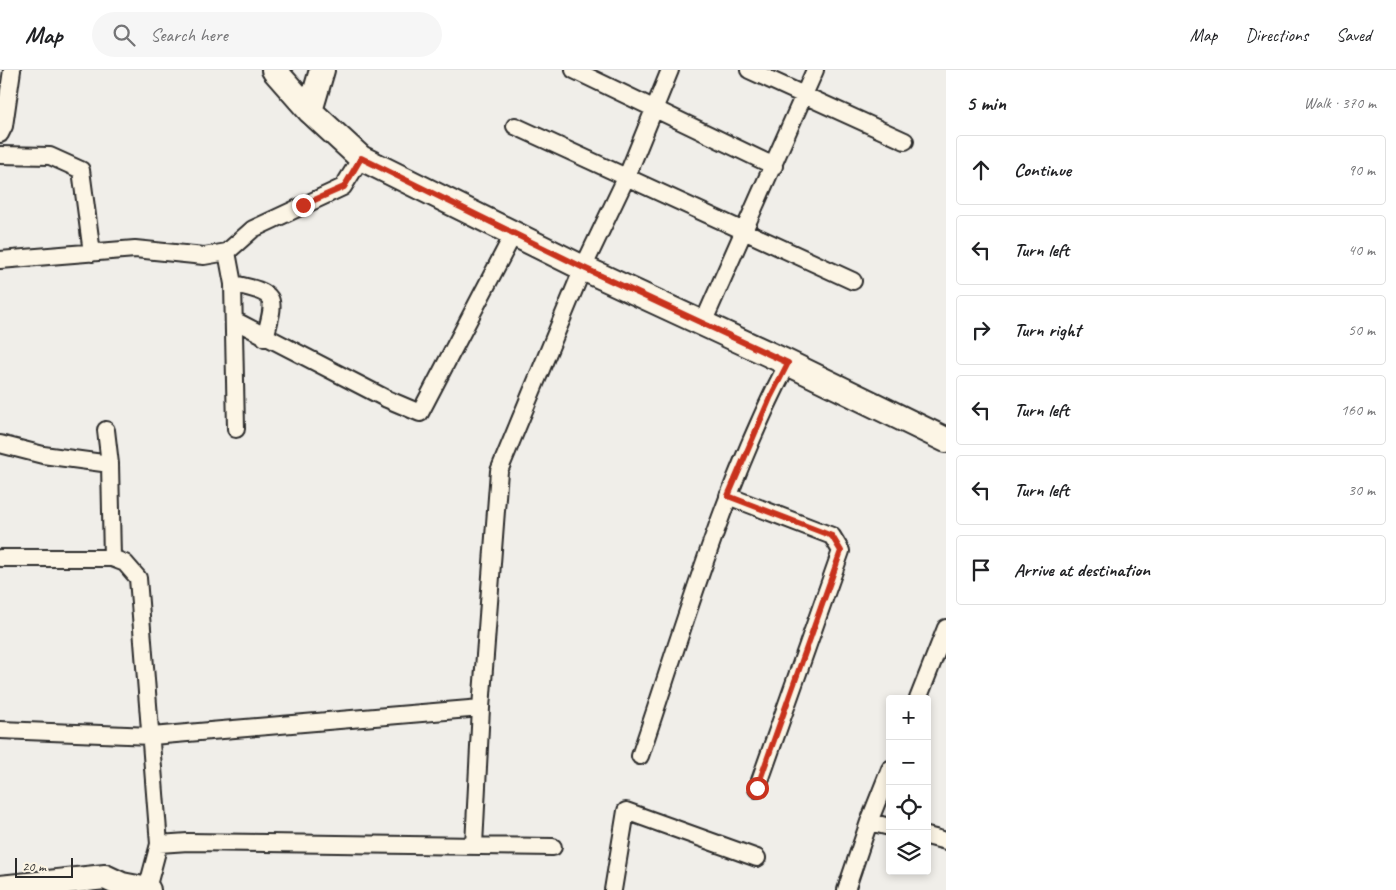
<!DOCTYPE html>
<html lang="en">
<head>
<meta charset="utf-8">
<style>
  body { margin:0; font-family:Caveat,sans-serif; background:#f6f6f6; color:#202124 }
  .controls { position:absolute; right:15px; bottom:15px; display:grid; overflow:hidden; border-radius:5px; box-shadow:0 2px 8px #0003 }
  .controls button { width:45px; height:45px; display:grid; place-items:center; padding:0; border:0; border-bottom:1px solid #e0e0e0; background:#fff; color:#202124; font:25px sans-serif }
  .scale { position:absolute; left:15px; bottom:12px; width:58px; box-sizing:border-box; padding-left:5px; border:2px solid #2b2b2b; border-top:0; font-size:14px; line-height:18px; white-space:nowrap; color:#2b2b2b; -webkit-text-stroke:4px #fcf5e5; paint-order:stroke }
  .stop { position:absolute; width:15px; height:15px; margin:-11px; border:4px solid #c8321e; border-radius:50%; background:#fff }
  .stop.end { background:#c8321e; border-color:#fff; box-shadow:0 1px 5px #0008 }
  .list { margin:0; padding:0; list-style:none }
  h2 { display:flex; justify-content:space-between; align-items:center; height:65px; margin:0; padding:0 20px; font-size:21px }
  h2 small { font-size:16px; font-weight:400; color:#757577 }
  .list li { display:grid; grid-template-columns:32px 1fr auto; gap:15px; align-items:center; box-sizing:border-box; height:70px; margin:0 10px 10px; padding:0 10px; border:1px solid #e0e0e0; border-radius:5px }
  .list b { display:block; font-size:19px; white-space:nowrap }
  .list em { font-size:16px; font-style:normal; color:#757577 }
  .icon { flex:none; width:28px; height:28px; fill:none; stroke:currentColor; stroke-width:2; stroke-linecap:round; stroke-linejoin:round }
  .map { position:relative; flex:none; width:946px; height:820px; overflow:hidden }
  header { display:flex; align-items:center; gap:30px; box-sizing:border-box; height:70px; padding:0 25px; background:#fff; border-bottom:1px solid #e0e0e0 }
  header strong { font-size:24px }
  nav { display:flex; gap:28px; margin-inline-start:auto; font-size:18px }
  .search { width:350px; height:45px; background:#f6f6f6; display:flex; align-items:center; gap:12px; box-sizing:border-box; padding:0 18px; border-radius:28px; color:#757577; font-size:19px }
  main { display:flex }
  aside { flex:1; background:#fff }
  .map>svg:first-child { display:block }
  .lines { fill:none; stroke-linecap:round; stroke-linejoin:round }
  .street-casing { stroke:#2b2b2b; stroke-width:20 }
  .secondary-casing { stroke:#2b2b2b; stroke-width:28 }
  .street { stroke:#fcf5e5; stroke-width:16 }
  .secondary { stroke:#fcf5e5; stroke-width:24 }
  .route { stroke:#c8321e; stroke-width:6 }
</style>
</head>
<body>
<header>
<strong>Map</strong>
<div class="search"><svg class="icon" aria-label="search" viewBox="0 0 24 24"><circle cx="10" cy="10" r="6"/><path d="M15 15l6 6"/></svg>Search here</div>
<nav><a>Map</a><a>Directions</a><a>Saved</a></nav>
</header>
<main>
<div class="map">
<svg width="946" height="820" viewBox="0 0 946 820">
  <rect width="100%" height="100%" fill="#f0eee9"/>
  <filter id="ink" filterUnits="userSpaceOnUse"><feTurbulence type="fractalNoise" baseFrequency=".02" numOctaves="2"/><feDisplacementMap in="SourceGraphic" scale="10" xChannelSelector="R" yChannelSelector="G"/><feConvolveMatrix kernelMatrix="1 2 1 2 8 2 1 2 1" color-interpolation-filters="sRGB"/></filter>
  <g filter="url(#ink)">
    <g class="lines">
      <g class="street-casing">
        <path id="street" d="M 574,0 L 774,96
          M 749,0 L 905,71
          M 515,56 L 853,211
          M 0,64 L 4,56 L 12,0
          M 0,85 L 50,86 L 81,100 L 92,183
          M 227,182 L 233,214 C 278,223 276,226 265,268
          M 0,190 L 135,179 L 204,186 L 227,182 L 253,159 L 343,117 L 361,88
          M 233,214 L 236,359
          M 234,250 L 387,329 L 420,343 L 514,163
          M 703,253 L 815,0
          M 106,360 L 110,394 L 112,488 L 125,493 L 138,508 L 159,774
          M 0,374 L 43,385 L 110,394
          M 728,426 L 832,466 L 841,481 L 757,719
          M 0,488 L 112,488
          M 918,629 L 946,558
          M 481,638 L 499,401 L 583,198 L 627,106 L 670,0
          M 0,660 L 152,666 L 481,638 L 474,775
          M 640,686 C 685,554 723,417 788,293
          M 869,752 L 890,757
          M 927,766 L 946,771
          M 147,819 L 159,774 L 188,772 L 553,777
          M 613,820 L 626,741 L 757,788
          M 846,820 L 869,752 L 890,699"/>
      </g>
      <g class="secondary-casing">
        <path id="secondary" d="M 274,0 L 310,41 L 361,88 L 583,198 L 788,293 L 946,370
          M 310,41 L 322,0
          M 0,818 L 105,807 L 122,815 L 148,820"/>
      </g>
      <use href="#street" class="street"/>
      <use href="#secondary" class="secondary"/>
    </g>
  </g>
  <g class="lines" filter="url(#ink)">
    <path class="route" d="M 303,135 L 344,117 L 361,88 L 584,198 L 788,293 L 770,328 L 728,426 L 832,466 L 841,481 L 757,718"/>
  </g>
</svg>
<div class="controls">
<button>+</button>
<button>−</button>
<button><svg class="icon" aria-label="locate" viewBox="0 0 24 24"><circle cx="12" cy="12" r="6"/><path d="M12 2v4M12 18v4M2 12h4M18 12h4"/></svg></button>
<button><svg class="icon" aria-label="layers" viewBox="0 0 24 24"><path d="M12 4l9 5-9 5-9-5zM3 14l9 5 9-5"/></svg></button>
</div>
<div class="scale">20 m</div>
<div class="stop" style="left:757px;top:718px"></div>
<div class="stop end" style="left:303px;top:135px"></div>
</div>
<aside>
<h2>5 min<small>Walk · 370 m</small></h2>
<ul class="list">
<li><svg class="icon" aria-label="ahead" viewBox="0 0 24 24"><path d="M12 20V5M6 11l6-6 6 6"/></svg><div><b>Continue</b></div><em>90 m</em></li>
<li><svg class="icon" aria-label="left" viewBox="0 0 24 24"><path d="M17 20v-9H6M10 6l-5 5 5 5"/></svg><div><b>Turn left</b></div><em>40 m</em></li>
<li><svg class="icon" aria-label="right" viewBox="0 0 24 24"><path d="M7 20v-9h11M14 6l5 5-5 5"/></svg><div><b>Turn right</b></div><em>50 m</em></li>
<li><svg class="icon" aria-label="left" viewBox="0 0 24 24"><path d="M17 20v-9H6M10 6l-5 5 5 5"/></svg><div><b>Turn left</b></div><em>160 m</em></li>
<li><svg class="icon" aria-label="left" viewBox="0 0 24 24"><path d="M17 20v-9H6M10 6l-5 5 5 5"/></svg><div><b>Turn left</b></div><em>30 m</em></li>
<li><svg class="icon" aria-label="arrive" viewBox="0 0 24 24"><path d="M6 21V4h12l-3 4 3 4H6"/></svg><div><b>Arrive at destination</b></div></li>
</ul>
</aside>
</main>
</body>
</html>
